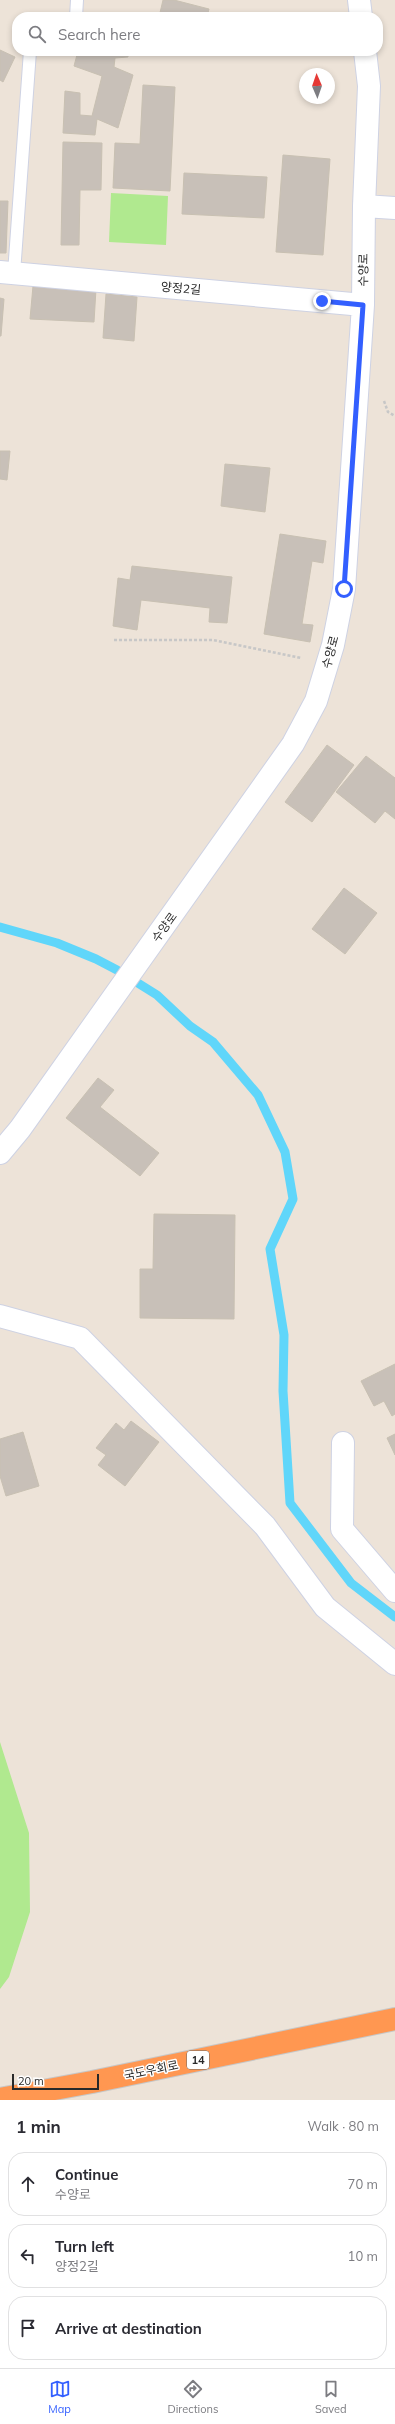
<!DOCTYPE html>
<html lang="en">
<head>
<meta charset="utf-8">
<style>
  body { margin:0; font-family:Mulish,"Noto Sans KR",sans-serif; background:#f7f7f7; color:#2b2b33 }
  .compass { position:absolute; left:299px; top:68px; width:36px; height:36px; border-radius:50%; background:#fff; box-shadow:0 2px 6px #0003; rotate:358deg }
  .scale { position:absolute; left:12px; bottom:10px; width:87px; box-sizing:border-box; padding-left:4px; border:2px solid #292929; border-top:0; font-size:11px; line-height:14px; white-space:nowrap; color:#292929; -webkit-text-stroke:3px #fff; paint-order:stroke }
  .stop { position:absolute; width:12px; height:12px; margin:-9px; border:3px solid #335fff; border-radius:50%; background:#fff }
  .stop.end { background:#335fff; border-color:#fff; box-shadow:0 1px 4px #0008 }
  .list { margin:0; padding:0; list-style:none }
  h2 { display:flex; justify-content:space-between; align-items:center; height:52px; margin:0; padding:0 16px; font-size:17px }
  h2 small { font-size:13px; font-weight:400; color:#7c7c81 }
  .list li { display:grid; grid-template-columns:26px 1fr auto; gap:12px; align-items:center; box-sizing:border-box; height:64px; margin:0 8px 8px; padding:0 8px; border:1px solid #e1e1e2; border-radius:16px }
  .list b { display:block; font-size:15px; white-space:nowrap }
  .list p { margin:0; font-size:13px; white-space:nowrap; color:#7c7c81 }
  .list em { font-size:13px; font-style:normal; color:#7c7c81 }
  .icon { flex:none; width:22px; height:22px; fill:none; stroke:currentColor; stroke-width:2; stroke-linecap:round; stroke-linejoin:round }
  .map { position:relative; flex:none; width:395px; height:2100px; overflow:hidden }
  .search { position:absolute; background:#fff; box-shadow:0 2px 6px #0003; left:12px; right:12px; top:12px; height:44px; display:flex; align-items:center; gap:10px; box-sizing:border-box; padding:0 14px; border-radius:16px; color:#7c7c81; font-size:15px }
  .sheet { height:268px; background:#fff }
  nav { display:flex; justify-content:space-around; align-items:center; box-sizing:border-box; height:56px; border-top:1px solid #e1e1e2; background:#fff; font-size:11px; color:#7c7c81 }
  nav a { display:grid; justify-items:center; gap:2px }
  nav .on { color:#335fff }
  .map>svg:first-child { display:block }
  .green { fill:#b0e98f }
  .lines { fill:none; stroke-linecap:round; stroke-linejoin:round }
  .stream { stroke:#60d6fa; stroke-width:9 }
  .building { fill:#c8c0b8; stroke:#c8c0b2 }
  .lane-casing { stroke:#ced2e3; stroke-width:14 }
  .street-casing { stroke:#ced2e3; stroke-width:24 }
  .highway-casing { stroke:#c7c7c7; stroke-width:24 }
  .path { stroke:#c7c7c7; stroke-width:2.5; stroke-dasharray:3 2; stroke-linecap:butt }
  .lane { stroke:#fff; stroke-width:12 }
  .street { stroke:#fff; stroke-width:22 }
  .highway { stroke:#ff9751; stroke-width:22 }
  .route { stroke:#335fff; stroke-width:5 }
  .labels { text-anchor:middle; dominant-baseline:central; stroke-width:3; stroke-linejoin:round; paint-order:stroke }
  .shield { fill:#fff; stroke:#696969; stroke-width:1 }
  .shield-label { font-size:11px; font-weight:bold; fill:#292929 }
  .street-label { font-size:12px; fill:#292929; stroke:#fff }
</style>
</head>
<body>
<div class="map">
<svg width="395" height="2100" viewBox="0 0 395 2100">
  <rect width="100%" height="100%" fill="#ede3d8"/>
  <path class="green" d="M 111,193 L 168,196 L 166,245 L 109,242 Z
    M 0,1742 L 29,1833 L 30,1912 L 9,1977 L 0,1989 Z"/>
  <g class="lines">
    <path class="stream" d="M 0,927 L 57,943 L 96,959 L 117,970 L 157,995 L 190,1026 L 213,1042 L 258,1095 L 285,1152 L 293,1199 L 270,1249 L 284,1335 L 283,1391 L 290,1503 L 351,1583 L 395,1617"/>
  </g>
  <path class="building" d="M 163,0 L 174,0 L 209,9 L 207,17 L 159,17 Z
    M 0,50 L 15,57 L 3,82 L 0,80 Z
    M 78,51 L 128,51 L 128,57 L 115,58 L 114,67 L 133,75 L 118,128 L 97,119 L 95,135 L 63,133 L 65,91 L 80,93 L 80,115 L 92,116 L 102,76 L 74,66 Z
    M 143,85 L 175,87 L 170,191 L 113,188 L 115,143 L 140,144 Z
    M 63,142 L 102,143 L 101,190 L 80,190 L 79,245 L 61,245 Z
    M 283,155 L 330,159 L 323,255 L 276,252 Z
    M 184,173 L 267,177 L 264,218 L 182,214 Z
    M 0,201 L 8,201 L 6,253 L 0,253 Z
    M 33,286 L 96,289 L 94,322 L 30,319 Z
    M 106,294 L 137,297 L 134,341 L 103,338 Z
    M 0,298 L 4,299 L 1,336 L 0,336 Z
    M 0,451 L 10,451 L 7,480 L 0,479 Z
    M 225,464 L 270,468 L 265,512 L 221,506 Z
    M 280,534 L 326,541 L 323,563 L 312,561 L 302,624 L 313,625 L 310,642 L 264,634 Z
    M 132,566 L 232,577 L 227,623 L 209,622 L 210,608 L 141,600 L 137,630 L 113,626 L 118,578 L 130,580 Z
    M 327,745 L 354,765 L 312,822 L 285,802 Z
    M 366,756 L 395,778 L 395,819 L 385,811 L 375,823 L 336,792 Z
    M 344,888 L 377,913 L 345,954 L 312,929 Z
    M 98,1078 L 114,1090 L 100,1107 L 159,1153 L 140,1176 L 66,1118 Z
    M 154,1214 L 235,1215 L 234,1319 L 140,1318 L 140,1269 L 153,1269 Z
    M 395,1364 L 395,1414 L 392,1416 L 384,1401 L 374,1406 L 361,1381 Z
    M 131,1421 L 159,1442 L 125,1486 L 98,1465 L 106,1455 L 96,1448 L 116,1423 L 124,1430 Z
    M 23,1432 L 39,1486 L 6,1496 L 0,1476 L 0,1439 Z
    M 395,1434 L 395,1455 L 387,1438 Z"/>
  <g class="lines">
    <g class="lane-casing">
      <path id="lane" d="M 76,17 L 77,0
        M 14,273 L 30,51"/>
    </g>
    <g class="street-casing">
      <path id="street" d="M 359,0 L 361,17
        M 364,206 L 395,208
        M 0,272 L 363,305
        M 0,1153 L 20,1129 L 293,744 L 316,701 L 333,645 L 344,589 L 363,305 L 364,206 L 369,86 L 365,51
        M 0,1316 L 80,1338 L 265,1526 L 325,1607 L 395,1664
        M 343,1443 L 342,1529 L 395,1591"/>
    </g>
    <g class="highway-casing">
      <path id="highway" d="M 0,2099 L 92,2082 L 395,2019"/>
    </g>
    <path class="path" d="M 384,401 L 388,412 L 395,416
      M 114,640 L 213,640 L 301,658"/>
    <use href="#lane" class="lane"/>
    <use href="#street" class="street"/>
    <use href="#highway" class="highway"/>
  </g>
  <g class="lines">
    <path class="route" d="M 322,301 L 363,305 L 344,589"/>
  </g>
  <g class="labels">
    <rect class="shield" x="187" y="2051" width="22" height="18" rx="3"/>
    <g class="shield-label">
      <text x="198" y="2060">14</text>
    </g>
    <g class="street-label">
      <text transform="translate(363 270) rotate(-89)">수양로</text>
      <text transform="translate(181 288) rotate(5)">양정2길</text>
      <text transform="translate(330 652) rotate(-75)">수양로</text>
      <text transform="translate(164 927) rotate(-54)">수양로</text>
      <text transform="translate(151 2070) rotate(-12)">국도우회로</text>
    </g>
  </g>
</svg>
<svg class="compass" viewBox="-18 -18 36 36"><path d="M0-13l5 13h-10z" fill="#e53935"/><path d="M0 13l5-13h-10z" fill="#7c7c81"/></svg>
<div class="scale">20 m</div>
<div class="stop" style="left:344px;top:589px"></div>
<div class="stop end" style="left:322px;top:301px"></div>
<div class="search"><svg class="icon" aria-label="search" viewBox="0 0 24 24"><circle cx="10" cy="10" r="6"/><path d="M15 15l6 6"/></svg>Search here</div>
</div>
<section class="sheet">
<h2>1 min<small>Walk · 80 m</small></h2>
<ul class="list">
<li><svg class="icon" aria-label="ahead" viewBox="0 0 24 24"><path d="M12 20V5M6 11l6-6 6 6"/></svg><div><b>Continue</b><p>수양로</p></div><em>70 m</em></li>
<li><svg class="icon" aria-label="left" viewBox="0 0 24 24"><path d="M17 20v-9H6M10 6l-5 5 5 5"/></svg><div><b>Turn left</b><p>양정2길</p></div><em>10 m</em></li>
<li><svg class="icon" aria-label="arrive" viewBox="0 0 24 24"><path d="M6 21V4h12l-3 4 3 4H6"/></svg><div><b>Arrive at destination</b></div></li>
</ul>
</section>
<nav>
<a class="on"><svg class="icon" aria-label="map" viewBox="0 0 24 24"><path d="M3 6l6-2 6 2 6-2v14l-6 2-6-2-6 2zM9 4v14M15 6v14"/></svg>Map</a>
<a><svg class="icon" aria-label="directions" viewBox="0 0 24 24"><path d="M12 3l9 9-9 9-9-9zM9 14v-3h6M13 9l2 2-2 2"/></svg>Directions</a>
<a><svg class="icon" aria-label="saved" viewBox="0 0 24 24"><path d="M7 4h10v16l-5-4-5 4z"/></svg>Saved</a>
</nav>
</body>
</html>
